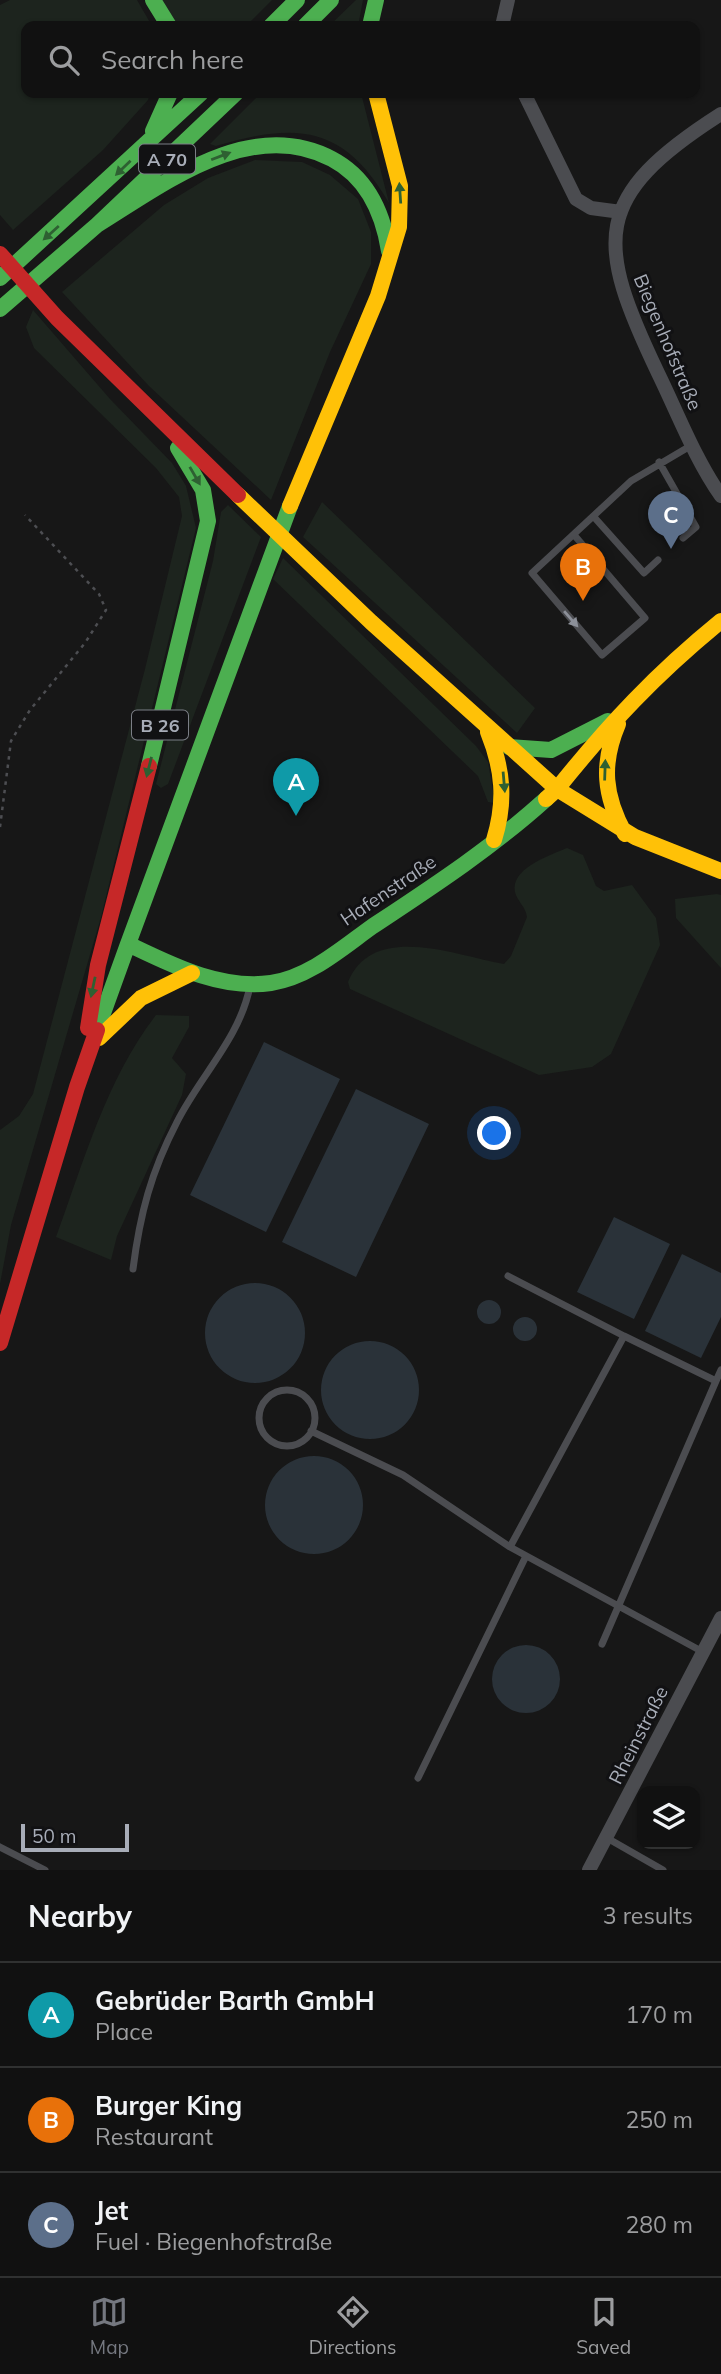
<!DOCTYPE html>
<html lang="en">
<head>
<meta charset="utf-8">
<style>
  body { margin:0; font-family:Mulish,sans-serif; background:#1a1a1a; color:#f1f3f6 }
  .controls { position:absolute; right:21px; bottom:21px; display:grid; overflow:hidden; border-radius:14px; box-shadow:0 2px 5px #0004 }
  .controls button { width:63px; height:63px; display:grid; place-items:center; padding:0; border:0; border-bottom:2px solid #303131; background:#111; color:#f1f3f6; font:35px sans-serif }
  .scale { position:absolute; left:21px; bottom:18px; width:108px; box-sizing:border-box; padding-left:7px; border:4px solid #a8adb8; border-top:0; font-size:19px; line-height:24px; white-space:nowrap; color:#a8adb8; -webkit-text-stroke:5px #111113; paint-order:stroke }
  .you { position:absolute; left:495px; top:1134px; width:24px; height:24px; margin:-18px; border:5px solid #fff; border-radius:50%; background:#1a73e8; box-shadow:0 0 0 10px #1a73e833 }
  .badge { display:grid; place-items:center; width:46px; height:46px; border-radius:50%; background:#757880; color:#fff; font-size:23px; font-weight:700 }
  .pin { position:absolute; translate:-50% -58px; filter:drop-shadow(0 2px 4px #0008) }
  .pin::after { content:''; position:absolute; top:37px; width:24px; height:21px; background:inherit; clip-path:polygon(0 0,100% 0,50% 100%) }
  .list { margin:0; padding:0; list-style:none }
  h2 { display:flex; justify-content:space-between; align-items:center; height:91px; margin:0; padding:0 28px; font-size:30px }
  h2 small { font-size:23px; font-weight:400; color:#9c9d9f }
  .list li { display:grid; grid-template-columns:46px 1fr auto; gap:21px; align-items:center; box-sizing:border-box; height:105px; padding:0 28px; border-top:2px solid #303131 }
  .list b { display:block; font-size:26px; white-space:nowrap }
  .list p { margin:0; font-size:23px; white-space:nowrap; color:#9c9d9f }
  .list em { font-size:23px; font-style:normal; color:#9c9d9f }
  .icon { flex:none; width:38px; height:38px; fill:none; stroke:currentColor; stroke-width:2; stroke-linecap:round; stroke-linejoin:round }
  .map { position:relative; flex:none; width:721px; height:1870px; overflow:hidden }
  .search { position:absolute; background:#111; box-shadow:0 2px 5px #0004; left:21px; right:21px; top:21px; height:77px; display:flex; align-items:center; gap:18px; box-sizing:border-box; padding:0 24px; border-radius:14px; color:#9c9d9f; font-size:26px }
  .sheet { height:406px; background:#111 }
  nav { display:flex; justify-content:space-around; align-items:center; box-sizing:border-box; height:98px; border-top:2px solid #303131; background:#111; font-size:19px; color:#9c9d9f }
  nav a { display:grid; justify-items:center; gap:4px }
  nav .on { color:#757880 }
  .map>svg:first-child { display:block }
  .green { fill:#1d241e }
  .water { fill:#2a3239 }
  .lines { fill:none; stroke-linecap:round; stroke-linejoin:round }
  .path { stroke:#4d4e52; stroke-width:2.5; stroke-dasharray:3.5 5; stroke-linecap:butt }
  .lane { stroke:#4b4c50; stroke-width:7 }
  .street { stroke:#4b4c50; stroke-width:14 }
  .fast { stroke:#4caf50; stroke-width:16 }
  .slow { stroke:#ffc107; stroke-width:16 }
  .jam { stroke:#c62828; stroke-width:16 }
  .oneway { fill:#2e6032 }
  .oneway2 { fill:#8c9099 }
  .labels { text-anchor:middle; dominant-baseline:central; stroke-width:6; stroke-linejoin:round; paint-order:stroke }
  .shield { fill:#111113; stroke:#7b7e86; stroke-width:2 }
  .shield-label { font-size:18px; font-weight:bold; fill:#a8adb8 }
  .street-label { font-size:19px; fill:#a8adb8; stroke:#111113 }
</style>
</head>
<body>
<div class="map">
<svg width="721" height="1870" viewBox="0 0 721 1870">
  <rect width="100%" height="100%" fill="#171717"/>
  <path class="green" d="M 10,0 L 137,0 L 152,26 L 26,26 L 26,93 L 150,93 L 148,100 L 103,150 L 13,230 L 0,215 L 0,5 Z
    M 162,0 L 272,0 L 246,26 L 175,26 Z
    M 356,0 L 363,0 L 358,26 L 329,26 Z
    M 261,93 L 361,93 L 389,203 C 344,125 297,122 216,146 L 210,144 Z
    M 255,160 L 302,162 L 330,175 L 358,199 L 371,232 L 371,264 L 330,352 L 271,500 L 149,386 L 62,292 L 164,205 L 208,178 Z
    M 33,310 L 110,399 L 172,463 L 186,486 L 196,528 L 101,917 L 11,1225 L 0,1284 L 0,1130 L 19,1116 L 33,1094 L 145,669 L 182,516 L 179,497 L 156,468 L 34,348 L 26,327 Z
    M 322,502 L 535,708 L 517,733 L 303,537 Z
    M 228,505 L 261,537 L 168,784 L 161,788 L 156,784 L 213,561 L 221,512 Z
    M 283,558 L 476,746 L 488,762 L 495,803 L 488,802 L 478,776 L 273,579 Z
    M 567,848 L 583,855 L 596,886 L 604,891 L 632,885 L 656,918 L 660,945 L 611,1054 L 592,1067 L 539,1075 L 350,989 L 348,982 C 373,921 457,956 504,964 L 511,956 L 527,917 C 526,907 517,901 515,892 C 510,868 551,855 567,848 Z
    M 717,894 L 721,895 L 721,968 L 676,918 L 675,899 Z
    M 156,1015 L 189,1016 L 189,1027 L 172,1058 L 186,1074 L 182,1095 L 117,1236 L 111,1260 L 56,1237 C 84,1161 106,1080 156,1015 Z"/>
  <path class="water" d="M 264,1042 L 340,1079 L 266,1232 L 190,1195 Z
    M 356,1089 L 429,1124 L 356,1277 L 282,1242 Z
    M 614,1217 L 670,1244 L 634,1319 L 577,1292 Z
    M 682,1254 L 721,1273 L 721,1317 L 701,1358 L 645,1331 Z
    M205 1333a50 50 0 1 1 100 0a50 50 0 1 1-100 0Z
    M477 1312a12 12 0 1 1 24 0a12 12 0 1 1-24 0Z
    M513 1329a12 12 0 1 1 24 0a12 12 0 1 1-24 0Z
    M321 1390a49 49 0 1 1 98 0a49 49 0 1 1-98 0Z
    M265 1505a49 49 0 1 1 98 0a49 49 0 1 1-98 0Z
    M492 1679a34 34 0 1 1 68 0a34 34 0 1 1-68 0Z"/>
  <g class="lines">
    <path class="path" d="M 0,827 L 11,741 L 30,710 L 85,643 L 106,610 L 99,594 L 25,515"/>
    <path class="lane" d="M 659,462 L 696,527 L 683,538
      M 594,517 L 644,573 L 658,560
      M 575,536 L 645,618 L 602,655 L 532,573 L 631,481 L 692,445
      M 133,1269 C 140,1214 151,1172 177,1122 C 200,1076 240,1038 250,986
      M 508,1276 L 624,1336 L 510,1547
      M 716,1381 L 721,1370
      M259 1418a28 28 0 1 1 56 0a28 28 0 1 1-56 0Z
      M 311,1431 L 403,1475 L 510,1547 L 703,1652
      M 602,1644 L 716,1381 L 624,1336
      M 418,1778 L 526,1556
      M 607,1838 L 663,1870
      M 0,1847 L 45,1870"/>
    <path class="street" d="M 502,26 L 508,0
      M 524,93 L 576,199 L 591,208 L 621,212
      M 721,114 C 591,197 595,241 658,373 C 678,414 695,459 721,496
      M 589,1870 L 721,1618"/>
    <path class="fast" d="M 153,0 L 169,26
      M 271,26 L 297,0
      M 305,26 L 331,0
      M 370,26 L 376,0
      M 153,131 L 170,93
      M 97,225 C 165,183 251,116 332,159 C 368,178 383,213 389,251
      M 0,278 L 201,93
      M 0,309 L 97,225 L 236,93
      M 509,747 L 551,750 L 608,721
      M 149,766 L 208,521 L 203,490 L 178,448
      M 128,944 L 290,506
      M 97,1030 L 128,944 C 172,965 220,990 271,983 C 310,977 342,948 373,926 C 432,887 493,847 546,799"/>
    <path class="slow" d="M 238,495 L 371,622 L 557,789 L 546,799
      M 290,506 L 378,296 L 399,227 L 400,186 L 376,93
      M 721,621 C 656,674 609,724 557,789 L 635,837 L 721,871
      M 618,724 C 601,764 604,796 625,834
      M 488,732 C 503,769 506,801 494,840
      M 99,1038 L 141,998 L 192,973"/>
    <path class="jam" d="M 0,254 L 57,318 L 238,495
      M 88,1028 L 98,965 L 149,766
      M 0,1343 L 77,1087 L 97,1030"/>
  </g>
  <defs><path id="oneway-solid" d="M-6-.8H1V-3.2L6.5 0L1 3.2V.8H-6Z" transform="scale(1.75)"/></defs>
  <g class="oneway">
    <use href="#oneway-solid" transform="translate(221 156) rotate(-21)"/>
    <use href="#oneway-solid" transform="translate(123 168) rotate(136)"/>
    <use href="#oneway-solid" transform="translate(400 193) rotate(-94)"/>
    <use href="#oneway-solid" transform="translate(51 233) rotate(138)"/>
    <use href="#oneway-solid" transform="translate(195 476) rotate(60)"/>
    <use href="#oneway-solid" transform="translate(149 767) rotate(104)"/>
    <use href="#oneway-solid" transform="translate(605 770) rotate(-88)"/>
    <use href="#oneway-solid" transform="translate(504 782) rotate(85)"/>
    <use href="#oneway-solid" transform="translate(93 987) rotate(102)"/>
  </g>
  <use class="oneway2" href="#oneway-solid" transform="translate(571 619) rotate(49)"/>
  <g class="labels">
    <g class="shield">
      <rect x="139" y="144.5" width="56" height="29" rx="5"/>
      <rect x="132" y="710.5" width="56" height="29" rx="5"/>
    </g>
    <g class="shield-label">
      <text x="167" y="159">A 70</text>
      <text x="160" y="725">B 26</text>
    </g>
    <g class="street-label">
      <text transform="translate(668 342) rotate(67)">Biegenhofstraße</text>
      <text transform="translate(388 890) rotate(-34)">Hafenstraße</text>
      <text transform="translate(638 1735) rotate(-63)">Rheinstraße</text>
    </g>
  </g>
</svg>
<div class="controls">
<button><svg class="icon" aria-label="layers" viewBox="0 0 24 24"><path d="M12 4l9 5-9 5-9-5zM3 14l9 5 9-5"/></svg></button>
</div>
<div class="scale">50 m</div>
<div class="you"></div>
<div class="pin badge" style="left:296px;top:816px;background:#0f9aa8">A</div>
<div class="pin badge" style="left:583px;top:601px;background:#e8710a">B</div>
<div class="pin badge" style="left:671px;top:549px;background:#5c6f8a">C</div>
<div class="search"><svg class="icon" aria-label="search" viewBox="0 0 24 24"><circle cx="10" cy="10" r="6"/><path d="M15 15l6 6"/></svg>Search here</div>
</div>
<section class="sheet">
<h2>Nearby<small>3 results</small></h2>
<ul class="list">
<li><span class="badge" style="background:#0f9aa8">A</span><div><b>Gebrüder Barth GmbH</b><p>Place</p></div><em>170 m</em></li>
<li><span class="badge" style="background:#e8710a">B</span><div><b>Burger King</b><p>Restaurant</p></div><em>250 m</em></li>
<li><span class="badge" style="background:#5c6f8a">C</span><div><b>Jet</b><p>Fuel · Biegenhofstraße</p></div><em>280 m</em></li>
</ul>
</section>
<nav>
<a class="on"><svg class="icon" aria-label="map" viewBox="0 0 24 24"><path d="M3 6l6-2 6 2 6-2v14l-6 2-6-2-6 2zM9 4v14M15 6v14"/></svg>Map</a>
<a><svg class="icon" aria-label="directions" viewBox="0 0 24 24"><path d="M12 3l9 9-9 9-9-9zM9 14v-3h6M13 9l2 2-2 2"/></svg>Directions</a>
<a><svg class="icon" aria-label="saved" viewBox="0 0 24 24"><path d="M7 4h10v16l-5-4-5 4z"/></svg>Saved</a>
</nav>
</body>
</html>
